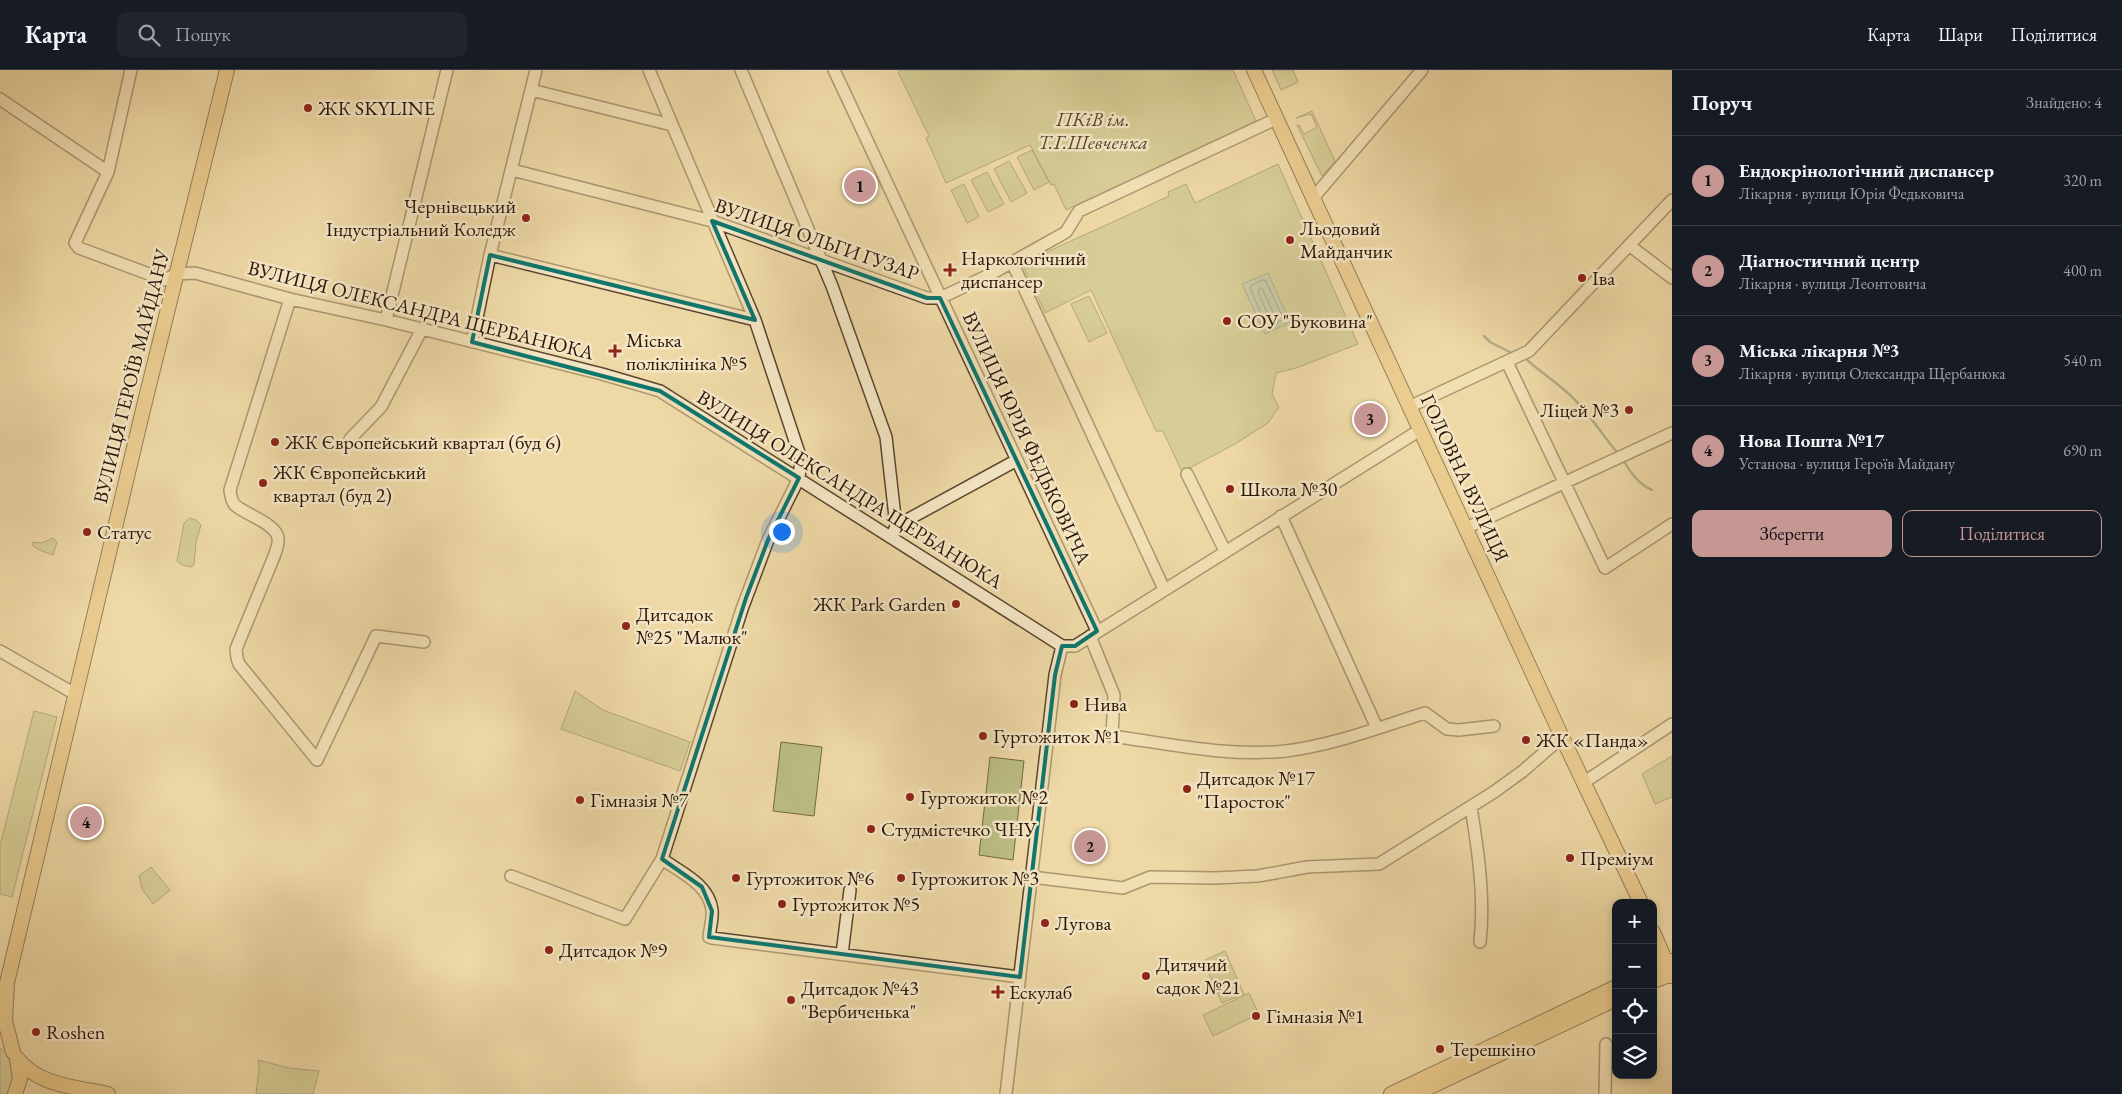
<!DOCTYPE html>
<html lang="uk">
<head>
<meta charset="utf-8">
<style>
  body { margin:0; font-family:"EB Garamond",serif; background:#20242c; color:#f1f3f6 }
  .controls { position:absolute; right:15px; bottom:15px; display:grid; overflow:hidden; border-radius:10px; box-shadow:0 2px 8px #0003 }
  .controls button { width:45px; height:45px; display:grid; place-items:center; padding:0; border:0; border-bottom:1px solid #363941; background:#171b24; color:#f1f3f6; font:25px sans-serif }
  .you { position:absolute; left:781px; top:461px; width:18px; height:18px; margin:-12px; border:4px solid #fff; border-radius:50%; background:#1a73e8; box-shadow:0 0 0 8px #1a73e833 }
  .badge { display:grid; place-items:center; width:32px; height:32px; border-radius:50%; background:#c59692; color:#111; font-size:16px; font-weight:700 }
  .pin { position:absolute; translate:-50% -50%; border:2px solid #fff; box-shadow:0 1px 5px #0006 }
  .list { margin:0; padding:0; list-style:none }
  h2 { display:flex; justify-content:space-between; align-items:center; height:65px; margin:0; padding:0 20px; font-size:21px }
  h2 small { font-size:16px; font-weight:400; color:#9ea1a6 }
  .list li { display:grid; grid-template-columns:32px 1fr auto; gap:15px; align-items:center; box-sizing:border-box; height:90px; padding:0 20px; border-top:1px solid #363941 }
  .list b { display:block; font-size:19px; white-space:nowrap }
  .list p { margin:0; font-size:16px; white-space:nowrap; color:#9ea1a6 }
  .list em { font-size:16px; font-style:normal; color:#9ea1a6 }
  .actions { display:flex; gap:10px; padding:15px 20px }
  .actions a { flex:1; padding:11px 0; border:1px solid #c59692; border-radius:10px; text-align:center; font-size:18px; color:#c59692 }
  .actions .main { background:#c59692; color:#111 }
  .icon { flex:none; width:28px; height:28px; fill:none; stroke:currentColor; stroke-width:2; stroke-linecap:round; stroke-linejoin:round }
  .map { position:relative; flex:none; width:1672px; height:1024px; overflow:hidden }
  header { display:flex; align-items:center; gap:30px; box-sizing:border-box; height:70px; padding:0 25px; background:#171b24; border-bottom:1px solid #363941 }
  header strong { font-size:24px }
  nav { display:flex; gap:28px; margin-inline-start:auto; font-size:18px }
  .search { width:350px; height:45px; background:#20242c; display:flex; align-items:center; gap:12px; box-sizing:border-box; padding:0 18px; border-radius:10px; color:#9ea1a6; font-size:19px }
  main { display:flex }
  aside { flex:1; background:#171b24 }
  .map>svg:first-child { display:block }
  .green { fill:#bbbe84; stroke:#736a46 }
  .water { fill:#99baaa; stroke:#6d7869 }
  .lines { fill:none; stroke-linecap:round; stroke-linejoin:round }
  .shore { stroke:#626858; stroke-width:1 }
  .stream { stroke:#6d7869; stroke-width:2.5 }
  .minor-casing { stroke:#5c462f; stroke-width:14 }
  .major-casing { stroke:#2b1507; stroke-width:16 }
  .minor { stroke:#f4e6c5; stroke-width:11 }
  .major { stroke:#e7bc73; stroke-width:14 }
  .marked { fill:none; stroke:#0f766e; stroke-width:4; stroke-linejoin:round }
  .poi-dot { fill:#8f2418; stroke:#f4e6c5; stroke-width:2 }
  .labels { text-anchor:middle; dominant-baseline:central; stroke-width:5; stroke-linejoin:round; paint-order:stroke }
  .poi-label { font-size:20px; fill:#2b1507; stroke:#f4e6c5; text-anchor:start }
  .park-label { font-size:20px; font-style:italic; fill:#56482c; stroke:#f4e6c5 }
  .street-label { font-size:20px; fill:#2b1507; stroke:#f4e6c5 }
</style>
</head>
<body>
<header>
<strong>Карта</strong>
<div class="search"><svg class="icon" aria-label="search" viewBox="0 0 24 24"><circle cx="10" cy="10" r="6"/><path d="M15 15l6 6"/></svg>Пошук</div>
<nav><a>Карта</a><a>Шари</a><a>Поділитися</a></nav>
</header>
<main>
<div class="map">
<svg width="1672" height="1024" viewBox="0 0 1672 1024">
  <rect width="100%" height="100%" fill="#eed9a6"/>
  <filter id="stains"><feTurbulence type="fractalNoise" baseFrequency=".004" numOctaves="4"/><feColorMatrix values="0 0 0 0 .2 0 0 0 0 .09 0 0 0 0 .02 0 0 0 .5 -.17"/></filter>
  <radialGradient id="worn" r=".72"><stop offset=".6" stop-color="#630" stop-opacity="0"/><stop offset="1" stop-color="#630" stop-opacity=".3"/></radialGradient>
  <path class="green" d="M 900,0 L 1233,0 L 1256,51 L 1066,140 L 1054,114 L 1051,115 L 1030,75 L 946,113 L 926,68 L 929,66 L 898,2 Z
    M 1272,0 L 1293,0 L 1298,12 L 1281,20 Z
    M 1312,41 L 1335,91 L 1322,106 L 1297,55 L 1299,55 L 1304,64 L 1317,57 L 1311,44 L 1296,48 Z
    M 1032,80 L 1049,112 L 1034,120 L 1017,87 Z
    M 1009,91 L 1027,123 L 1011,132 L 994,99 Z
    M 1278,94 L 1358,274 L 1296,298 L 1276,303 L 1272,324 L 1279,337 L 1268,353 L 1235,374 L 1182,402 L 1163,361 L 1156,361 L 1091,220 L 1045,243 L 1022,194 C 1071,170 1121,149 1169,126 L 1168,122 L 1186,114 L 1195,133 Z
    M 987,102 L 1004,134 L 988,142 L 971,110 Z
    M 964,114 L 979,147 L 967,153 L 951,120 Z
    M 1089,226 L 1107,263 L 1089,272 L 1071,234 Z
    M 190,448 L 196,450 L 201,455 L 196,472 L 194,494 L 192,497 L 182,495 L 177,491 L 184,453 Z
    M 53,468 L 57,472 L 53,485 L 39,480 L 32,475 L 33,472 L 41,473 Z
    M 575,621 L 603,640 L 690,672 L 680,701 L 561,659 Z
    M 34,641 L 57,647 L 12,827 L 0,824 L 0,776 Z
    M 781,672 L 822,677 L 814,746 L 773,741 Z
    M 1672,686 L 1672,727 L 1655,734 L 1642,704 Z
    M 990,687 L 1024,691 L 1013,790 L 979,785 Z
    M 151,797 L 170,820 L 153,834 L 142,819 L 139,806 Z
    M 1225,881 L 1244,924 L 1222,933 L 1203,891 Z
    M 1249,923 L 1259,944 L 1213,966 L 1203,945 Z
    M 0,978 C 19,990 14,1005 11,1024 L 0,1024 Z
    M 258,990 L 289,998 L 319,1001 L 313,1024 L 256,1024 L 259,998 Z"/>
  <path class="water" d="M 1268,203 L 1290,252 L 1265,264 L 1242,214 Z"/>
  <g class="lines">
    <path class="shore" d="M 1263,210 L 1266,211 L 1283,248 L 1282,250 L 1269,256 L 1266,255 L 1250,218 L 1251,216 Z
      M 1262,218 L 1274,244 L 1272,248 L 1269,247 L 1258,222 L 1259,219 Z"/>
    <path class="stream" d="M 1484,266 L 1490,272 L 1510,282
      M 1526,289 C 1541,303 1560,314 1574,329 C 1590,345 1602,364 1616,381
      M 1624,391 C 1630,402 1640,415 1652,420"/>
    <g class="minor-casing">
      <path id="minor" d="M 131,0 L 108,102 L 75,173 L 79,178 L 165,210 L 176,204 L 195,203 L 290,229 L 386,250 L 602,304 L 660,321 L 1062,576 L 1075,576 L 1420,360
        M 741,0 L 832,216 L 886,367 L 896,456 L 892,467
        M 834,0 L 1097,561
        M 531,20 L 672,55
        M 0,29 L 108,102
        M 512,100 L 712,151 L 927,228 L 940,228 L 989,205 L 1036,179 L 1066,162 L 1079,141 L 1276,49
        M 1314,127 L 1422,0
        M 1629,175 L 1672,208
        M 490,185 L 755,250
        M 1012,192 L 1164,519
        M 290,229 L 230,420 C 231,426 231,431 235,435 C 244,444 278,454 278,469 C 279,473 276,480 275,484 L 236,579 L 237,588 L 239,594 L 317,690 L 376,566 L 424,572
        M 386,250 L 447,0
        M 472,272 L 490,185 L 536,0
        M 1507,292 L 1605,498 L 1672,454
        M 1409,337 L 1529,281 L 1672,130
        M 350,369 L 381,337 L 422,259
        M 1187,404 L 1225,481
        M 1281,446 L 1377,658
        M 896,456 L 1017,390
        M 1466,458 L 1672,363
        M 1090,566 L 1114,625 L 1112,666 C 1170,674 1228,687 1286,681 C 1334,675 1380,657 1425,643 L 1447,659 L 1459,660 L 1494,656
        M 0,581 L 75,624
        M 1583,713 L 1672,654
        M 1471,737 C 1478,781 1485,827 1480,872
        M 662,789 C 680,802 709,814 712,840 C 713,848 710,858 709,867 L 712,868 L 1020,907
        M 511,806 L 625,849 L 662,789 L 742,539 L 768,470 L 799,408 L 801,389 L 755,250 L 649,0
        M 1031,807 L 1123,818 L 1150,807 L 1214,808 L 1258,806 L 1307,797 L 1379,794 L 1494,722 L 1523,701 L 1562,667
        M 842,884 L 850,820
        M 1006,1024 L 1055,605 L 1062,576
        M 1605,1024 L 1606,974"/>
    </g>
    <g class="major-casing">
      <path id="major" d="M 1254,0 L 1562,667 L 1641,833
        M 1653,862 L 1672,906
        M 1653,900 L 1672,891
        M 1653,911 L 1672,904
        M 13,982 L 5,951 L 7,913 L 141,348 L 227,0
        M 17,988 C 38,1016 76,1017 108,1024
        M 15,1024 L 20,1009 L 17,989
        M 1391,1024 L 1616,917
        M 1415,1024 L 1616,929"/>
    </g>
    <use href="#minor" class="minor"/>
    <use href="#major" class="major"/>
  </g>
  <path d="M0 0H1672V1024H0ZM 712,151 L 927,228 L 940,228 L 1097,561 L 1075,576 L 1062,576 L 1055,605 L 1020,907 L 709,867 L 712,841 L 702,817 L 662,789 L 746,528 L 768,470 L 799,408 L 660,321 L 472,272 L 490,185 L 755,250 Z" fill="#eed9a6" fill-opacity=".55" fill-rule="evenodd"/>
  <path class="marked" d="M 712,151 L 927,228 L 940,228 L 1097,561 L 1075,576 L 1062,576 L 1055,605 L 1020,907 L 709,867 L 712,841 L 702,817 L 662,789 L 746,528 L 768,470 L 799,408 L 660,321 L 472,272 L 490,185 L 755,250 Z"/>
  <g class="poi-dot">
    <circle cx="308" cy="38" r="5"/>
    <circle cx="526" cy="148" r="5"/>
    <circle cx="1290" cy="170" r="5"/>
    <path d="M947.5 192.5h5v5h5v5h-5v5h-5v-5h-5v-5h5z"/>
    <circle cx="1582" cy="208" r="5"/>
    <circle cx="1227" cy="251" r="5"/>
    <path d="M612.5 273.5h5v5h5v5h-5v5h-5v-5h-5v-5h5z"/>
    <circle cx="1629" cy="340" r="5"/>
    <circle cx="275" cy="372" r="5"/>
    <circle cx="263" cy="413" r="5"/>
    <circle cx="1230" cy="419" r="5"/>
    <circle cx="87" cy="462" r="5"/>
    <circle cx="956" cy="534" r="5"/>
    <circle cx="626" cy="556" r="5"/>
    <circle cx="1074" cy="634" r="5"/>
    <circle cx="983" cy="666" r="5"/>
    <circle cx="1526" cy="670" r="5"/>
    <circle cx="1187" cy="719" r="5"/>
    <circle cx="910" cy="727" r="5"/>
    <circle cx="580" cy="730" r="5"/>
    <circle cx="871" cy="759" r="5"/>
    <circle cx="1570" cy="788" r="5"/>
    <circle cx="736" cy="808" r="5"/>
    <circle cx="901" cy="808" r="5"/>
    <circle cx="782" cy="834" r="5"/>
    <circle cx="1045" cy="853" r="5"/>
    <circle cx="549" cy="880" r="5"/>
    <circle cx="1146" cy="906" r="5"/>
    <path d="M995.5 914.5h5v5h5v5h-5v5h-5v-5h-5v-5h5z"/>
    <circle cx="791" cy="930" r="5"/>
    <circle cx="1256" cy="946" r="5"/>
    <circle cx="36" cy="962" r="5"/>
    <circle cx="1440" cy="979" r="5"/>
  </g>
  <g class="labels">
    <g class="poi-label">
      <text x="318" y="38">ЖК SKYLINE</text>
      <text x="516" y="136" text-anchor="end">Чернівецький<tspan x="516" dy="23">Індустріальний Коледж</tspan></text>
      <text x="1300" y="158">Льодовий<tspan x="1300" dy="23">Майданчик</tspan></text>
      <text x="961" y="188">Наркологічний<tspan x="961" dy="23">диспансер</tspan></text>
      <text x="1592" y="208">Іва</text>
      <text x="1237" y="251">СОУ "Буковина"</text>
      <text x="626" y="270">Міська<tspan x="626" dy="23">поліклініка №5</tspan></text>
      <text x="1619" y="340" text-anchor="end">Ліцей №3</text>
      <text x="285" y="372">ЖК Європейський квартал (буд 6)</text>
      <text x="273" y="402">ЖК Європейський<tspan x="273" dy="23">квартал (буд 2)</tspan></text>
      <text x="1240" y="419">Школа №30</text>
      <text x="97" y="462">Статус</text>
      <text x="946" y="534" text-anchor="end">ЖК Park Garden</text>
      <text x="636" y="544">Дитсадок<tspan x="636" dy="23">№25 "Малюк"</tspan></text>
      <text x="1084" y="634">Нива</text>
      <text x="993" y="666">Гуртожиток №1</text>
      <text x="1536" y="670">ЖК «Панда»</text>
      <text x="1197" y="708">Дитсадок №17<tspan x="1197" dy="23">"Паросток"</tspan></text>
      <text x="920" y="727">Гуртожиток №2</text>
      <text x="590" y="730">Гімназія №7</text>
      <text x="881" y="759">Студмістечко ЧНУ</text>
      <text x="1580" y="788">Преміум</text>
      <text x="746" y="808">Гуртожиток №6</text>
      <text x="911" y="808">Гуртожиток №3</text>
      <text x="792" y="834">Гуртожиток №5</text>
      <text x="1055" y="853">Лугова</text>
      <text x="559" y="880">Дитсадок №9</text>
      <text x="1156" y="894">Дитячий<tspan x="1156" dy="23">садок №21</tspan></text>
      <text x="801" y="918">Дитсадок №43<tspan x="801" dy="23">"Вербиченька"</tspan></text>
      <text x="1009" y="922">Ескулаб</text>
      <text x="1266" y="946">Гімназія №1</text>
      <text x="46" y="962">Roshen</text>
      <text x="1450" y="979">Терешкіно</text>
    </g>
    <g class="park-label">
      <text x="1093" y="49">ПКіВ ім.<tspan x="1093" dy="23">Т.Г.Шевченка</tspan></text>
    </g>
    <g class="street-label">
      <text transform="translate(817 169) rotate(19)">ВУЛИЦЯ ОЛЬГИ ГУЗАР</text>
      <text transform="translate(421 240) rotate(14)">ВУЛИЦЯ ОЛЕКСАНДРА ЩЕРБАНЮКА</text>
      <text transform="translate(131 306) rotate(-76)">ВУЛИЦЯ ГЕРОЇВ МАЙДАНУ</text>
      <text transform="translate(1027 368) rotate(65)">ВУЛИЦЯ ЮРІЯ ФЕДЬКОВИЧА</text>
      <text transform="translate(1465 408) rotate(65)">ГОЛОВНА ВУЛИЦЯ</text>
      <text transform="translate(850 419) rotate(32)">ВУЛИЦЯ ОЛЕКСАНДРА ЩЕРБАНЮКА</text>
    </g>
  </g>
  <rect width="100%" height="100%" filter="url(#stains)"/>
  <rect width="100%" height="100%" fill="url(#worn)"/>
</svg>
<div class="controls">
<button>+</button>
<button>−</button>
<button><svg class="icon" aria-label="locate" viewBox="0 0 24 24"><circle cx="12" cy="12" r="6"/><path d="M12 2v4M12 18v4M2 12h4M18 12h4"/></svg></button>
<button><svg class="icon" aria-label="layers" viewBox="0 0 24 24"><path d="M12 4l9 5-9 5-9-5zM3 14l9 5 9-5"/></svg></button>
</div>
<div class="you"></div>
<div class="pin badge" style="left:860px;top:116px">1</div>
<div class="pin badge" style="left:1090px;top:776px">2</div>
<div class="pin badge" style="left:1370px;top:349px">3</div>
<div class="pin badge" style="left:86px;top:752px">4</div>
</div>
<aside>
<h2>Поруч<small>Знайдено: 4</small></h2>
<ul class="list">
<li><span class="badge">1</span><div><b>Ендокрінологічний диспансер</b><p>Лікарня · вулиця Юрія Федьковича</p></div><em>320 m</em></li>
<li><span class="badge">2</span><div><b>Діагностичний центр</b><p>Лікарня · вулиця Леонтовича</p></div><em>400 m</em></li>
<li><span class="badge">3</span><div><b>Міська лікарня №3</b><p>Лікарня · вулиця Олександра Щербанюка</p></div><em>540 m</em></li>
<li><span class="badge">4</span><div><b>Нова Пошта №17</b><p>Установа · вулиця Героїв Майдану</p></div><em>690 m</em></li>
</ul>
<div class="actions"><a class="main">Зберегти</a><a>Поділитися</a></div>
</aside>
</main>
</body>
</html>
